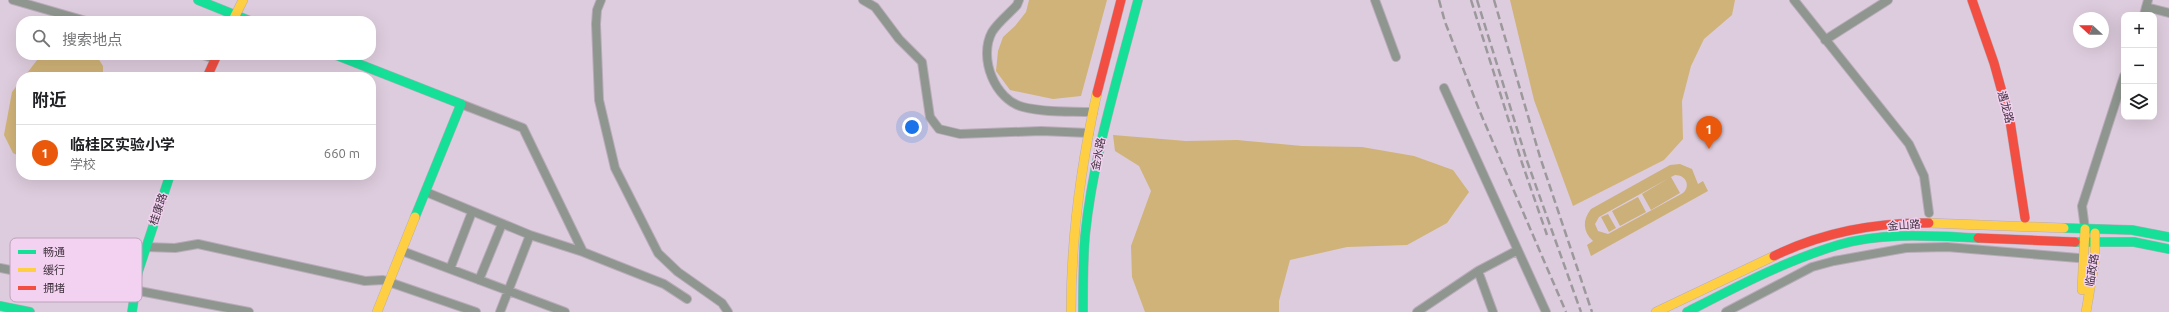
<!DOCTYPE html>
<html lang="zh">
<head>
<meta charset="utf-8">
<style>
  body { margin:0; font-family:Ubuntu,"Noto Sans SC",sans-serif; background:#f6f6f6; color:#202124 }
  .controls { position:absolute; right:12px; top:12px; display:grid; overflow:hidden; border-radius:8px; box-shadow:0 4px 16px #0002 }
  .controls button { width:36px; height:36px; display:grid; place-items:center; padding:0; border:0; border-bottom:1px solid #e0e0e0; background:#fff; color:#202124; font:20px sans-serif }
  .compass { position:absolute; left:2073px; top:12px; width:36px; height:36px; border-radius:50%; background:#fff; box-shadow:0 4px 16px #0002; rotate:291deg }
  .you { position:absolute; left:912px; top:127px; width:14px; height:14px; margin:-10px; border:3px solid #fff; border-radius:50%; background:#1a73e8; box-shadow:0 0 0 6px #1a73e833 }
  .badge { display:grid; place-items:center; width:26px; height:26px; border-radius:50%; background:#ea580c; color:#fff; font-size:13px; font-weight:700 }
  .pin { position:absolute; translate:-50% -33px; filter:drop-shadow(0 1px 2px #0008) }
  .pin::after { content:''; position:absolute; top:21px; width:14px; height:12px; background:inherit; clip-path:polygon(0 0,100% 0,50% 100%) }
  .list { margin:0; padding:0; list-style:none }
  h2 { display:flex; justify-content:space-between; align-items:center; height:52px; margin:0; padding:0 16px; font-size:17px }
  h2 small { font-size:13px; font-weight:400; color:#757577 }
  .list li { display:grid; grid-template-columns:26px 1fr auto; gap:12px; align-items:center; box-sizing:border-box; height:56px; padding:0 16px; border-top:1px solid #e0e0e0 }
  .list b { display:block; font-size:15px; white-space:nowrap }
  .list p { margin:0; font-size:13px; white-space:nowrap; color:#757577 }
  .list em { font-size:13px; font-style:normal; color:#757577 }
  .icon { flex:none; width:22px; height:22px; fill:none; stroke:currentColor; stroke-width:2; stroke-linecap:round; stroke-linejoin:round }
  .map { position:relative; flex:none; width:2169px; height:312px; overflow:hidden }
  .search { position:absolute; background:#fff; box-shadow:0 4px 16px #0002; left:16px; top:16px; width:360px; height:44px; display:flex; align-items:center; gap:10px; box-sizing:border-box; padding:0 14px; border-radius:16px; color:#757577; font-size:15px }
  .panel { position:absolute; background:#fff; box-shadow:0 4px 16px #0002; left:16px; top:72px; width:360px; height:108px; border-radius:16px }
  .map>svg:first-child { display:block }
  .green { fill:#ccb079; fill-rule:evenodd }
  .forest { fill:#d0b378 }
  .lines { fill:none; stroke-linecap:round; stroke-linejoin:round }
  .street-casing { stroke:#b9acb9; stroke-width:10 }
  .fast-casing { stroke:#b9acb9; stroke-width:10 }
  .slow-casing { stroke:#b9acb9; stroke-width:10 }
  .jam-casing { stroke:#b9acb9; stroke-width:10 }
  .street { stroke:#8e968f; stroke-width:8 }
  .fast { stroke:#16e098; stroke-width:9 }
  .slow { stroke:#ffcf43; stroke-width:9 }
  .jam { stroke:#f24e42; stroke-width:9 }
  .rail { stroke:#9c999c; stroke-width:2.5; stroke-dasharray:8 4; stroke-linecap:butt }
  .labels { text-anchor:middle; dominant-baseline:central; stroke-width:3; stroke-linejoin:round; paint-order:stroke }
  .street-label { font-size:11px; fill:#40333f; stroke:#f3d1f0 }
  .key { fill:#f3d1f0; stroke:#bda2bb; stroke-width:1 }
  .key-label { font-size:11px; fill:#40333f }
</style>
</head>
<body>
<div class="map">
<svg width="2169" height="312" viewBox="0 0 2169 312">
  <rect width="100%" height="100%" fill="#dcd"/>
  <path class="green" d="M 1680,164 L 1692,169 L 1698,184 L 1703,181 L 1708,191 L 1591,256 L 1587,245 L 1593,241 C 1583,232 1582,220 1591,209 L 1670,165 ZM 1675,175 C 1686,175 1691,186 1683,193 L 1608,234 L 1598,231 L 1595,224 L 1599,217 L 1669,178 L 1642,194 L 1651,210 L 1680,193 L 1671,177 Z
    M 1638,197 L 1646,212 L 1620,226 L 1612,211 Z
    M 1608,214 L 1616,228 L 1609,232 L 1601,217 Z"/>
  <path class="forest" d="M 1029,0 L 1107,0 L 1081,96 L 1053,99 L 1010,90 L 996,71 L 998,51 L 1003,37 L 1015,26 L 1026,12 Z
    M 1510,0 L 1735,0 L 1732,15 L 1704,39 L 1691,66 L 1682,101 L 1683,139 L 1664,160 L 1573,206 L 1534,100 Z
    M 41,55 L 96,55 L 103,66 L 103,77 L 24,77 Z
    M 21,80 L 21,157 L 13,153 L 4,135 L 12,92 Z
    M 1113,135 L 1186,141 L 1237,140 L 1302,146 L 1362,147 L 1414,156 L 1453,170 L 1469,192 L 1447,223 L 1407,245 L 1347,247 L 1290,260 L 1279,301 L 1279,312 L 1145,312 L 1132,277 L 1131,246 L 1151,191 L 1139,166 L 1115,151 Z"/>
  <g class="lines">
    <g class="street-casing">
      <path id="street" d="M 13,0 L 86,21
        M 601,0 L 597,10 L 596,24 L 599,100 L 615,168 L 658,253 L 678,272 L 722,303 L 728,312
        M 863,0 L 875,7 L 899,39 L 922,62 L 930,117 L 939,129 L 960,134 L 1041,131 L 1089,133
        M 1019,0 L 1017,5 C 1009,14 998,22 992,32 C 978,58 995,100 1023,107 C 1046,113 1071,111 1093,112
        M 1375,0 L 1396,57
        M 1794,0 L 1909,144 L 1924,176 L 1929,213
        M 2146,7 L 2169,13
        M 2144,15 L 2148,0
        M 1825,40 L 1888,0
        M 203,55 L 215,59
        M 1444,88 L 1546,312
        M 461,104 L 523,128 L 583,252 L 664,284 L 687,299
        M 426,192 L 530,235 L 583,252
        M 2085,229 L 2082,206 L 2124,76
        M 146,247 L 175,248 L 198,244 L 365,281 L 383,280 L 476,312
        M 402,251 L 565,312
        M 0,268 L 65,281 L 134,290 L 249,312
        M 450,269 L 472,212
        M 1478,271 L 1493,312
        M 479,280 L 502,224
        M 500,312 L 530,235
        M 1417,312 L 1478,271 L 1516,251
        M 1726,312 L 1812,267 L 1834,261 L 1906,248 L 1947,247 L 2090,259"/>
    </g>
    <g class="fast-casing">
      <path id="fast" d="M 198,0 L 250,21
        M 336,55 L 461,104 L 415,217
        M 2064,228 L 2132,230 L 2169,237
        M 2075,242 L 2134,242 L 2169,249
        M 0,306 L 30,312
        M 132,312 L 138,272 L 170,175
        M 1083,312 C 1083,287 1083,261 1085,236 C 1093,156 1118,78 1138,0
        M 1687,312 C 1736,287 1785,261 1838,245 C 1882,232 1932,236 1978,238"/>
    </g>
    <g class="slow-casing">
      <path id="slow" d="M 233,20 L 243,0
        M 1929,223 L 2064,228
        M 2082,290 L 2085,229
        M 377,312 L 415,217
        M 1071,312 C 1071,238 1081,165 1097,93
        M 1656,312 L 1774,256
        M 2086,312 L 2095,259 L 2095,233"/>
    </g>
    <g class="jam-casing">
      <path id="jam" d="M 1972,0 L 1994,63 L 2010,121 L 2025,218
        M 207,77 L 217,55
        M 1097,93 L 1121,0
        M 1978,238 L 2075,242
        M 1774,256 C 1821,233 1876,222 1929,223"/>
    </g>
    <use href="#street" class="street"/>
    <use href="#fast" class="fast"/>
    <use href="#slow" class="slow"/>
    <use href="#jam" class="jam"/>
    <path class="rail" d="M 1439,0 L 1445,22 L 1480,112 L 1566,312
      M 1471,0 L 1522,163 L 1547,235
      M 1477,0 L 1527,161 L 1581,312
      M 1494,0 L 1540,157 L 1592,312"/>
  </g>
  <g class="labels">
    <g class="street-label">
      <text transform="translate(2006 107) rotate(75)">遇龙路</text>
      <text transform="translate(1098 154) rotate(-79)">金水路</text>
      <text transform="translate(158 209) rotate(-71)">桂康路</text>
      <text transform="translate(1904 225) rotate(-4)">金山路</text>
      <text transform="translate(2092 270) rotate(-81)">临政路</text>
    </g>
  </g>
  <rect x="10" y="238" width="132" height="64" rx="6" class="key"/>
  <rect x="18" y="250" width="18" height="4" fill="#16e098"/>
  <rect x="18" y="268" width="18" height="4" fill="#ffcf43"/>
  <rect x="18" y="286" width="18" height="4" fill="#f24e42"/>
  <g class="key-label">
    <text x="43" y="256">畅通</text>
    <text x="43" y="274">缓行</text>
    <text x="43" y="292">拥堵</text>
  </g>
</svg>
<div class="controls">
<button>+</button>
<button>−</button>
<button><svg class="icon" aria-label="layers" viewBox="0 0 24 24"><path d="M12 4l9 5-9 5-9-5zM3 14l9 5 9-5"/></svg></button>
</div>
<svg class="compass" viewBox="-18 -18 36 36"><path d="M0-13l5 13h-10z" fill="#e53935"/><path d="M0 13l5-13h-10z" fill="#757577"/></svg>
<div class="you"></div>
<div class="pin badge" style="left:1709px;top:149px">1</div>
<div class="search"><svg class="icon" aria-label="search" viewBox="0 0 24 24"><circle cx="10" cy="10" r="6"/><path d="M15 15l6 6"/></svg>搜索地点</div>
<section class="panel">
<h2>附近<small></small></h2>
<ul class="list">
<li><span class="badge">1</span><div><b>临桂区实验小学</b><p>学校</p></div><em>660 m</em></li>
</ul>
</section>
</div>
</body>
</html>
